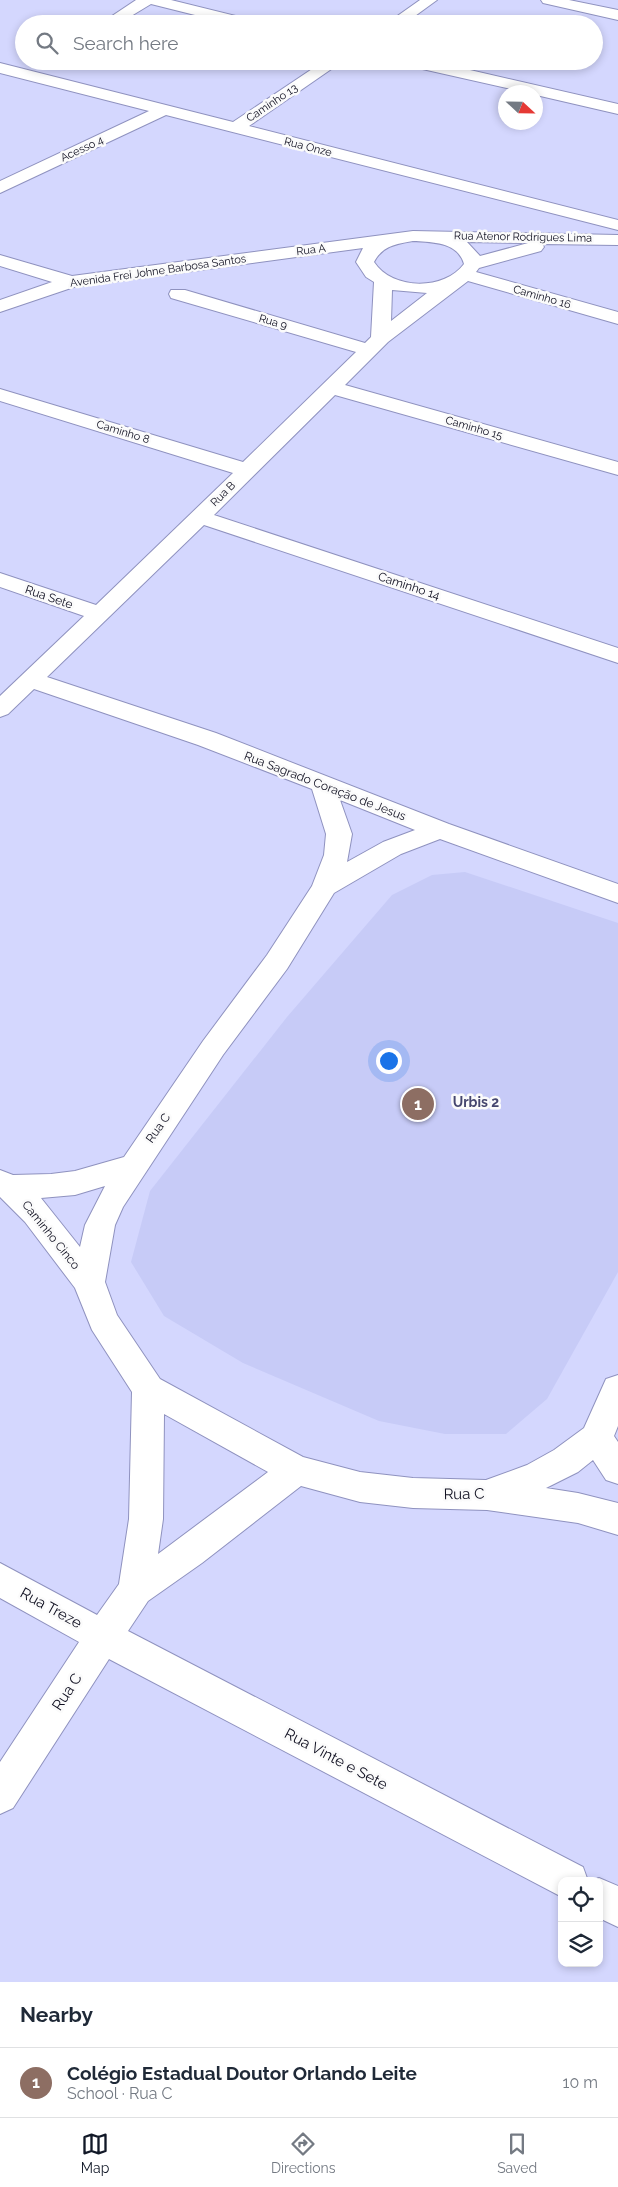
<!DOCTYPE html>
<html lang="en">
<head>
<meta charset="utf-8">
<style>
  body { margin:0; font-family:Raleway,sans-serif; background:#f6f6f7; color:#1f2937 }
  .controls { position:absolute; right:15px; bottom:15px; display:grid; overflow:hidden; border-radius:10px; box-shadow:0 2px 8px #0003 }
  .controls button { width:45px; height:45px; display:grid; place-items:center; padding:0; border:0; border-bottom:1px solid #e0e1e3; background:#fff; color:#1f2937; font:25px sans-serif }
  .compass { position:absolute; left:498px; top:85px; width:45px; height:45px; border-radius:50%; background:#fff; box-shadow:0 2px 8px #0003; rotate:112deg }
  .you { position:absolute; left:388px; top:1060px; width:18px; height:18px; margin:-12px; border:4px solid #fff; border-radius:50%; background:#1a73e8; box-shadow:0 0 0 8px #1a73e833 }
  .badge { display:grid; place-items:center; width:32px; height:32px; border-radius:50%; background:#111827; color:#fff; font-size:16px; font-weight:700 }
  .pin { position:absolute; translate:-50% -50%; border:2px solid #fff; box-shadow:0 1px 5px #0006 }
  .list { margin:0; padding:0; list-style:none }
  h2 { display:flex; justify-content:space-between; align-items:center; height:65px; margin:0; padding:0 20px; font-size:21px }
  h2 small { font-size:16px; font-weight:400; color:#747a83 }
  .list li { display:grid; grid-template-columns:32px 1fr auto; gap:15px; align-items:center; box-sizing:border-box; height:70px; padding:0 20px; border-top:1px solid #e0e1e3 }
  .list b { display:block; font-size:19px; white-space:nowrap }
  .list p { margin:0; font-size:16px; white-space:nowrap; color:#747a83 }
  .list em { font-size:16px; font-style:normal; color:#747a83 }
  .icon { flex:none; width:28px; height:28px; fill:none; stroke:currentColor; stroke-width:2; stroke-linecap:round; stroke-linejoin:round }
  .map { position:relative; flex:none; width:618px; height:1982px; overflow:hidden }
  .search { position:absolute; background:#fff; box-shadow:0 2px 8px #0003; left:15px; right:15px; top:15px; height:55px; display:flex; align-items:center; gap:12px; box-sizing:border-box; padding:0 18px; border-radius:28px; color:#747a83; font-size:19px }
  .sheet { height:135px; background:#fff }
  nav { display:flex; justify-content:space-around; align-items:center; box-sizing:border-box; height:70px; border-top:1px solid #e0e1e3; background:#fff; font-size:14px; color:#747a83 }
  nav a { display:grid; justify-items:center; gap:2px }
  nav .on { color:#111827 }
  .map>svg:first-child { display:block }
  .built { fill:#c7cbf7 }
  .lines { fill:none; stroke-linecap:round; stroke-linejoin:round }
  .minor-casing { stroke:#8f92bf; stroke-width:2 }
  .minor { fill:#fff; fill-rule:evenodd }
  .labels { text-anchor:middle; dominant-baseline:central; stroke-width:5; stroke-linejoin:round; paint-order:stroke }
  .far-street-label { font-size:11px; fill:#0e0e1f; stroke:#fbfbfb }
  .street-label { font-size:12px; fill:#0e0e1f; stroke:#fbfbfb }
  .neighbourhood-label { font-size:14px; font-weight:bold; fill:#45466f; stroke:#fbfbfb }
  .near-street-label { font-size:15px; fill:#0e0e1f; stroke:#fbfbfb }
</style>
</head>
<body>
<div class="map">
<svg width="618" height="1982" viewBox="0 0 618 1982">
  <rect width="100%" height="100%" fill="#d4d7fe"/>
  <path class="built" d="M 465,872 L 618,923 L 618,1272 L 547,1399 L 506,1434 L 445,1434 L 379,1421 L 243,1363 L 164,1316 L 131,1262 L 150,1191 L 287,1017 L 392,895 L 432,875 Z"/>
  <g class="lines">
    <g class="minor-casing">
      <path id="minor" d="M 136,0 L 171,0 L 256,21 L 258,24 L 231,24 L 151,4 L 118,24 L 100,24 Z
        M 420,0 L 437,0 L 404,24 L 386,24 Z
        M 541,0 L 569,0 L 618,10 L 618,20 L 543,3 Z
        M 324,61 L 343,61 L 249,126 L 618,220 L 618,230 L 166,115 L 0,193 L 0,181 L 149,111 L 0,73 L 0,63 L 233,122 Z
        M 401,61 L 431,61 L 618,104 L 618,114 L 536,95 L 536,92 L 525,92 L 409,66 Z
        M 413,231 L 618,235 L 618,245 L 542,244 L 544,247 L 541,251 L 479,268 L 476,272 L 618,312 L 618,324 L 468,281 L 388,342 L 345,385 L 618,462 L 618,475 L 335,395 L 214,515 L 618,648 L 618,663 L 204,525 L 47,677 L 216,733 L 449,824 L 618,884 L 618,903 L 440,839 L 401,854 L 334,893 L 287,969 L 223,1055 L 123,1207 L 115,1225 L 105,1282 L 117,1315 L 160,1379 L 303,1457 L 360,1472 L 413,1478 L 486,1480 L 527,1465 L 554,1450 L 584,1428 L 606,1379 L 618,1375 L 618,1426 L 614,1436 L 618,1442 L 618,1484 L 606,1480 L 593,1460 L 578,1472 L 546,1488 L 578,1493 L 618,1503 L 618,1535 L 578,1523 L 487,1510 L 413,1508 L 360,1502 L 301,1486 L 202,1563 L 148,1601 L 128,1631 L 583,1867 L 588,1881 L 562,1881 L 562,1897 L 109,1659 L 13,1808 L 0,1814 L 0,1762 L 79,1642 L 0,1598 L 0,1563 L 97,1615 L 119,1584 L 129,1519 L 132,1392 L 92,1330 L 75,1288 L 25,1222 L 0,1197 L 0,1170 L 13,1175 L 51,1174 L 75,1171 L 124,1157 L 203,1041 L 267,955 L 312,886 L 324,855 L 326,834 L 312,789 L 198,745 L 34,689 L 8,714 L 0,717 L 0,696 L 84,616 L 0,587 L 0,573 L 96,605 L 233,473 L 0,401 L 0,389 L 243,462 L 356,352 L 171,298 L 169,294 L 171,290 L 185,290 L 365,343 L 371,337 L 374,282 L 366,277 L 356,262 L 363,248 L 74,287 L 0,312 L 0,300 L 52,282 L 0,266 L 0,255 L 72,276 ZM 413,241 C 432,242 458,242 464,264 C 444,291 392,290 374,262 C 382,246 396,244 413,241 ZM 467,242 L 528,243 L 480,256 ZM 392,290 L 427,293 L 391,321 ZM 340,800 L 415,830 L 383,842 L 347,862 L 352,834 ZM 105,1186 L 85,1225 L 80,1247 L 41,1198 L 75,1195 ZM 164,1414 L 268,1472 L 158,1554 L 163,1519 Z
        M 599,1878 L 618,1886 L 618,1927 L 599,1918 L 599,1881 L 591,1881 Z"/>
    </g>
    <use href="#minor" class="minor"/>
  </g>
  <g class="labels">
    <g class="far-street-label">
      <text transform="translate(272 103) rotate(-34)">Caminho 13</text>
      <text transform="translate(308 147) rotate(14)">Rua Onze</text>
      <text transform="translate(82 149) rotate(-25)">Acesso 4</text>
      <text transform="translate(523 237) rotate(1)">Rua Atenor Rodrigues Lima</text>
      <text transform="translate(311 250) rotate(-7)">Rua A</text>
      <text transform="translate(158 271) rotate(-8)">Avenida Frei Johne Barbosa Santos</text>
      <text transform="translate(542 297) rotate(16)">Caminho 16</text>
      <text transform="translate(273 322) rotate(16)">Rua 9</text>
      <text transform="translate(474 428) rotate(16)">Caminho 15</text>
      <text transform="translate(123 432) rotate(17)">Caminho 8</text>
      <text transform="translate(223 494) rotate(-45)">Rua B</text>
    </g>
    <g class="street-label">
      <text transform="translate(409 586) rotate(18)">Caminho 14</text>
      <text transform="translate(49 597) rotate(19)">Rua Sete</text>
      <text transform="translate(325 786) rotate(21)">Rua Sagrado Coração de Jesus</text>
      <text transform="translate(158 1128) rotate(-55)">Rua C</text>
      <text transform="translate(51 1235) rotate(51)">Caminho Cinco</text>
    </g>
    <g class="neighbourhood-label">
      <text x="476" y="1102">Urbis 2</text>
    </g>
    <g class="near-street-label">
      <text transform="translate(464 1494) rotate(-1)">Rua C</text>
      <text transform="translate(51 1608) rotate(29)">Rua Treze</text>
      <text transform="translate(67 1692) rotate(-57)">Rua C</text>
      <text transform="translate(336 1759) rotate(28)">Rua Vinte e Sete</text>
    </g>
  </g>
</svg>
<div class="controls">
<button><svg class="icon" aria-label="locate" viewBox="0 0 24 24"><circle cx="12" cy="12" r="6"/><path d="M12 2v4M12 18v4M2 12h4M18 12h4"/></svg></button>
<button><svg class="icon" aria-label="layers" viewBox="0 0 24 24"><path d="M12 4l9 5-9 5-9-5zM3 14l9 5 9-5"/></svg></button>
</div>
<svg class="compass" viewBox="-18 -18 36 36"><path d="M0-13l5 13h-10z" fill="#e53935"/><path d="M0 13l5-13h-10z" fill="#747a83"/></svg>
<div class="you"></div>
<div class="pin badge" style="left:418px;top:1104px;background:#8d6e63">1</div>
<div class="search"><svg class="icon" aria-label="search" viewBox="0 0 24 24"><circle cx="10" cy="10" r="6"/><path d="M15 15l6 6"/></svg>Search here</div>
</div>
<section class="sheet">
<h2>Nearby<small></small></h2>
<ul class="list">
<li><span class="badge" style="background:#8d6e63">1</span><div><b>Colégio Estadual Doutor Orlando Leite</b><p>School · Rua C</p></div><em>10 m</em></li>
</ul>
</section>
<nav>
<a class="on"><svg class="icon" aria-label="map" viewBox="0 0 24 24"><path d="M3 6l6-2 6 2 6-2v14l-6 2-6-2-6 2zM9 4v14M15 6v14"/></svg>Map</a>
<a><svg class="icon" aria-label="directions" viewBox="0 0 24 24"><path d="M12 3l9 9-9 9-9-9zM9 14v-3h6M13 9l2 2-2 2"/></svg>Directions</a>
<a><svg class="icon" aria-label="saved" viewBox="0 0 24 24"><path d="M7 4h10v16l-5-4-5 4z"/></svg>Saved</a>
</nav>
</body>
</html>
